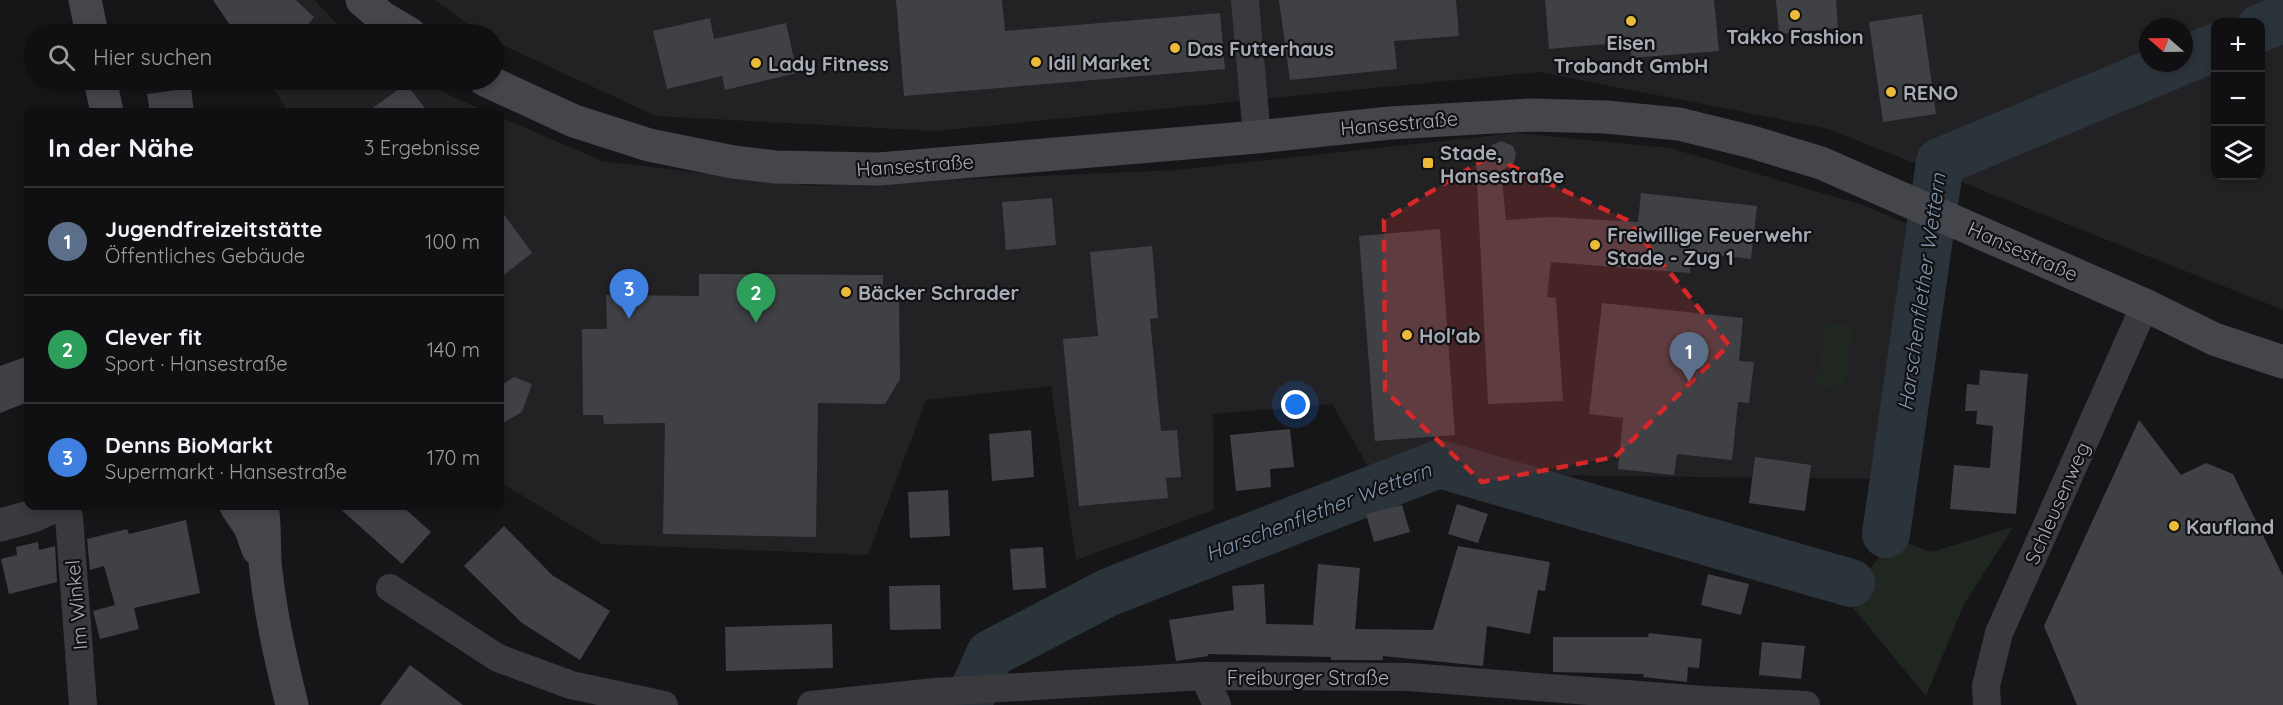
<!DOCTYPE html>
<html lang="de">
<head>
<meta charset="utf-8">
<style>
  body { margin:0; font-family:Quicksand,sans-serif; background:#1e1e20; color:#f1f3f6 }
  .controls { position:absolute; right:18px; top:18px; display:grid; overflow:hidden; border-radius:12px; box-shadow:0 3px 9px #0003 }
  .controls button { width:54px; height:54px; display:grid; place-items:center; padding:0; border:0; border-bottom:2px solid #303032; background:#101012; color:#f1f3f6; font:30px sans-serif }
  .compass { position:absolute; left:2139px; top:18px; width:54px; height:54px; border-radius:50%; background:#101012; box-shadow:0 3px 9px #0003; rotate:290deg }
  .you { position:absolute; left:1296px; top:405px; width:21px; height:21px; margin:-15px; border:4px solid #fff; border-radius:50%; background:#1a73e8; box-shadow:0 0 0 9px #1a73e833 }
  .badge { display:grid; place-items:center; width:39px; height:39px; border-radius:50%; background:#0b8043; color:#fff; font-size:20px; font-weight:700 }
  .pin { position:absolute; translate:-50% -50px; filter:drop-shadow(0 2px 3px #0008) }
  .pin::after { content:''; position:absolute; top:32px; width:21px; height:18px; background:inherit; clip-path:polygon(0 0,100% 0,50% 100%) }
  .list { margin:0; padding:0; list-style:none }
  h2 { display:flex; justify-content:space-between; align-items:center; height:78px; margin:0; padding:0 24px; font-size:26px }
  h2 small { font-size:20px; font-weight:400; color:#9c9d9f }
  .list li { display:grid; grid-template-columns:39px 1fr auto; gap:18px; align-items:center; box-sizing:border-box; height:108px; padding:0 24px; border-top:2px solid #303032 }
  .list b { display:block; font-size:22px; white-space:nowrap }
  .list p { margin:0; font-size:20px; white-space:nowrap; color:#9c9d9f }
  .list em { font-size:20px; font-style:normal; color:#9c9d9f }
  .icon { flex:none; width:33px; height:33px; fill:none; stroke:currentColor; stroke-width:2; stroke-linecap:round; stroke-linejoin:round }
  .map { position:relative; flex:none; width:2283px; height:705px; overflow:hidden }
  .search { position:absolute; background:#101012; box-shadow:0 3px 9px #0003; left:24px; top:24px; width:480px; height:66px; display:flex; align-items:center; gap:15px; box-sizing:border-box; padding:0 21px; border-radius:33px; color:#9c9d9f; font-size:22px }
  .panel { position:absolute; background:#101012; box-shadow:0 3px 9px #0003; left:24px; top:108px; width:480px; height:402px; border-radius:12px }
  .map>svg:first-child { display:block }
  .built { fill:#222225; fill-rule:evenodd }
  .green { fill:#202721 }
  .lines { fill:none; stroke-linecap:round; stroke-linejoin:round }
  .river { stroke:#2c343b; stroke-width:48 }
  .building { fill:#404145 }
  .minor { stroke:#39393e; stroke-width:28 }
  .tertiary { stroke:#39393e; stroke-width:33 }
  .secondary { stroke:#45464c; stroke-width:33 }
  .marked { fill:#d62828; fill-opacity:0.2; stroke:#d62828; stroke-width:4.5; stroke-dasharray:12 8; stroke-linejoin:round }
  .poi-dot { fill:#ecba39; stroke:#111113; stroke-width:2 }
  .labels { text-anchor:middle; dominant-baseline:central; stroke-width:4.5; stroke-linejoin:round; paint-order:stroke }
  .poi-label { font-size:20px; font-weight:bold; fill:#a8acb7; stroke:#111113; text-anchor:start }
  .street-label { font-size:20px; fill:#a8acb7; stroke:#111113 }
  .water-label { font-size:21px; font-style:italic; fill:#8097b1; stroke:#111113 }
</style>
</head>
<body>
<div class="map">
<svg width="2283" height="705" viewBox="0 0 2283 705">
  <rect width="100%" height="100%" fill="#161618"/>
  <path class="built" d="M 213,0 L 315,0 L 334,21 L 354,34 L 236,34 Z
    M 435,0 L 2283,0 L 2283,310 L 1829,129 L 1539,72 L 935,131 L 656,116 L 494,41 L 494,34 L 481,34 ZM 2216,22 L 2260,22 L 2260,176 L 2216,176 ZM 2148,27 L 2184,27 L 2184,63 L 2148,63 Z
    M 267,80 L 425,80 L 452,97 L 488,112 L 289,112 Z
    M 500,117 L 602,161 L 811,186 L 1176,170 L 1516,133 L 1670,148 L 1863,205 L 1908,224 L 1872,479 L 1372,473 L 1332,404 L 1213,414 L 1214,510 L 1076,560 L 1051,386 L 926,400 L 868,555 L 602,544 L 500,482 Z"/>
  <path class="green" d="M 1825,322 L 1853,326 L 1844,391 L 1816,387 Z
    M 2013,527 L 1963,606 L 1926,696 L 1836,587 L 1852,592 L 1894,538 L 1931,552 Z"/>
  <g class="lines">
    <path class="river" d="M 2260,28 L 2283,19
      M 2184,60 L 2216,47
      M 1886,534 L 1940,162 L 2177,63
      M 967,705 L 990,654 L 1109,592 L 1439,464 L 1851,583"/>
  </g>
  <path class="building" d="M 213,0 L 296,0 L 314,17 L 300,34 L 236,34 Z
    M 896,0 L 1002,0 L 1005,31 L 1220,13 L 1225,69 L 904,96 Z
    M 1279,0 L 1456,0 L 1459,36 L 1394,41 L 1397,69 L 1290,80 Z
    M 1545,0 L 1714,0 L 1719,51 L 1631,58 L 1630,42 L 1549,49 Z
    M 1776,0 L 1836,0 L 1838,28 L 1779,34 Z
    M 1922,14 L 1936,114 L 1883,122 L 1869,22 Z
    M 710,18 L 714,39 L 786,23 L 797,73 L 725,90 L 722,76 L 667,89 L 653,31 Z
    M 406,84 L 428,112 L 367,112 Z
    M 191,88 L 194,112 L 150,112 L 147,94 Z
    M 1501,141 L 1513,146 L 1516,154 L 1514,163 L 1501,171 L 1506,220 L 1551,217 L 1638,222 L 1641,193 L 1757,206 L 1751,259 L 1692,252 L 1690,273 L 1551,262 L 1547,297 L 1556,298 L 1563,401 L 1488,404 L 1476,161 L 1486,161 L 1492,145 Z
    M 1052,198 L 1056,245 L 1006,250 L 1002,202 Z
    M 500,209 L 532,253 L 500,278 Z
    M 1440,229 L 1455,435 L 1375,441 L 1359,236 Z
    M 1152,246 L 1158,318 L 1150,319 L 1161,431 L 1177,430 L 1181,477 L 1166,478 L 1168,498 L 1079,506 L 1063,339 L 1098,336 L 1090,252 Z
    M 699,274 L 883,275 L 883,298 L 899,298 L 900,379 L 885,404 L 818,403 L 816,537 L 663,534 L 665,423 L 604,424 L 603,415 L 583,415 L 582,329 L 607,329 L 606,295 L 699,296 Z
    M 1602,303 L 1743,318 L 1739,361 L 1754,362 L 1749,403 L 1738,402 L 1732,460 L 1677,454 L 1674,475 L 1618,469 L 1623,418 L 1589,414 Z
    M 28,356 L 28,402 L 0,413 L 0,366 Z
    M 1980,370 L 2028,374 L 2016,514 L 1950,509 L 1954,465 L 1990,468 L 1993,426 L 1976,424 L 1977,411 L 1965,411 L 1967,384 L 1979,385 Z
    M 514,377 L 532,384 L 522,412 L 500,425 L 500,386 Z
    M 2139,420 L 2181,475 L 2206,463 L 2233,474 L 2283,576 L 2283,705 L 2077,705 L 2044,626 Z
    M 1290,429 L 1294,467 L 1270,469 L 1271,487 L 1236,491 L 1230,435 Z
    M 1031,430 L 1034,477 L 992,481 L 989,434 Z
    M 1755,457 L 1811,465 L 1805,511 L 1749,503 Z
    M 948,490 L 950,536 L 910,538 L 908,492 Z
    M 1457,504 L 1488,514 L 1478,543 L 1448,534 Z
    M 1402,505 L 1410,532 L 1374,542 L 1366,514 Z
    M 337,506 L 402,506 L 431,532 L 402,564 Z
    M 186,520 L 200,593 L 134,608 L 139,629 L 100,639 L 93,611 L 115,605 L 104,566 L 90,570 L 87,539 L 127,529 L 129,534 Z
    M 504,526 L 552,575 L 610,611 L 580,660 L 522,623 L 464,566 Z
    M 38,542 L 39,550 L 55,546 L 57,582 L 9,594 L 1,559 L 17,555 L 16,547 Z
    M 1458,546 L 1550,562 L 1545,591 L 1538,590 L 1530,634 L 1487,626 L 1483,666 L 1383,656 L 1383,660 L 1331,660 L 1331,657 L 1208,654 L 1208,656 L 1176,661 L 1169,620 L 1234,610 L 1232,586 L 1264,584 L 1266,624 L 1313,625 L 1318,564 L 1360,568 L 1355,629 L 1433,630 Z
    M 1043,547 L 1046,588 L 1013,590 L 1010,549 Z
    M 1708,574 L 1749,584 L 1741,615 L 1701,605 Z
    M 940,585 L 941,629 L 890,630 L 889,586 Z
    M 832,624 L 833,668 L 726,671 L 725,627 Z
    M 1649,633 L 1702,639 L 1699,668 L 1688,667 L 1687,682 L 1643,677 L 1644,674 L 1553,672 L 1553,637 L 1648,637 Z
    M 1762,642 L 1805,646 L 1801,679 L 1759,675 Z
    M 410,665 L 463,705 L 380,705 Z"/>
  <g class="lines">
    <path class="minor" d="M 1245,0 L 1257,137
      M 64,506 L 69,517 L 83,705
      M 390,588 L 498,658 L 571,685 L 664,705
      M 1204,676 L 1217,705
      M 811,705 L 935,692 L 1204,676 L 1409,677 L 1704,700 L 1806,705
      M 1987,705 L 1986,686 L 1999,633 L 2145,305"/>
    <path class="tertiary" d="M 0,525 L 33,516 L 54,506"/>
    <path class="secondary" d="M 85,0 L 92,34
      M 362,0 L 383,18 L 410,34
      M 100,80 L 107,112
      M 485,80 L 574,121 L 649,145 L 733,162 L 776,167 L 879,169 L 1257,137 L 1390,123 L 1531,115 L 1606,117 L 1679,124 L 1752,142 L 1821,163 L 2145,305 L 2214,339 L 2283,362
      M 236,506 L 250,527 L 258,549
      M 262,506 C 266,528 263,549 266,571 C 271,617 281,660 292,705"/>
  </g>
  <path class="marked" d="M 1490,156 L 1627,220 L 1729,345 L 1615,457 L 1482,482 L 1385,391 L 1384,220 Z"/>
  <g class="poi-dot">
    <circle cx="1795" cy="15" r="6"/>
    <circle cx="1631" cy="21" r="6"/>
    <circle cx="1175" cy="48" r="6"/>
    <circle cx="1036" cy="62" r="6"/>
    <circle cx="756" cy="63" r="6"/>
    <circle cx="1891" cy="92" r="6"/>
    <rect x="1422" y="157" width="12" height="12" rx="3"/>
    <circle cx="1595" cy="245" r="6"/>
    <circle cx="846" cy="292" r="6"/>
    <circle cx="1407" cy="335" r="6"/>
    <circle cx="2174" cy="526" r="6"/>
  </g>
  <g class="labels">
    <g class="poi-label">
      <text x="1795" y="36" text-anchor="middle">Takko Fashion</text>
      <text x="1631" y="42" text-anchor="middle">Eisen<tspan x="1631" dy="23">Trabandt GmbH</tspan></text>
      <text x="1187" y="48">Das Futterhaus</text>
      <text x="1048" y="62">Idil Market</text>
      <text x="768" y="63">Lady Fitness</text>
      <text x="1903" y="92">RENO</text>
      <text x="1440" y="152">Stade,<tspan x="1440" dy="23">Hansestraße</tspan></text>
      <text x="1607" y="234">Freiwillige Feuerwehr<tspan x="1607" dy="23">Stade - Zug 1</tspan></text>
      <text x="858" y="292">Bäcker Schrader</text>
      <text x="1419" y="335">Hol'ab</text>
      <text x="2186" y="526">Kaufland</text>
    </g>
    <g class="street-label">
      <text transform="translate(1399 123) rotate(-5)">Hansestraße</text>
      <text transform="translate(915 165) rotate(-4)">Hansestraße</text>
      <text transform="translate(2023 251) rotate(24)">Hansestraße</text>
      <text transform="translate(2057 503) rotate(-66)">Schleusenweg</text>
      <text transform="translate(76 605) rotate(-95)">Im Winkel</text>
      <text x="1308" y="677">Freiburger Straße</text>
    </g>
    <g class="water-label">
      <text transform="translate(1921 292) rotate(-82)">Harschenflether Wettern</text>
      <text transform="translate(1318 511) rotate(-21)">Harschenflether Wettern</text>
    </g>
  </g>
</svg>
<div class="controls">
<button>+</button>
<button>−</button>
<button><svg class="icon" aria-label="layers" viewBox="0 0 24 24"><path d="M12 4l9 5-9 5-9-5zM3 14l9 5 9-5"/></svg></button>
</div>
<svg class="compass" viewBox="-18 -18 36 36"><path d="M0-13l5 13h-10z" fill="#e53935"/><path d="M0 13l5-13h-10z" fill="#9c9d9f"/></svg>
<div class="you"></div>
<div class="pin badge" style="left:1689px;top:382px;background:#5c6f8a">1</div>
<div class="pin badge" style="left:756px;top:323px;background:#2e9e5b">2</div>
<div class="pin badge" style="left:629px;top:319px;background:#3f7fe0">3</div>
<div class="search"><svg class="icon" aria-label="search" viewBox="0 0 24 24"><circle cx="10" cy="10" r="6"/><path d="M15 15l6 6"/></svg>Hier suchen</div>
<section class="panel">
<h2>In der Nähe<small>3 Ergebnisse</small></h2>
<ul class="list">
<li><span class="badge" style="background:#5c6f8a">1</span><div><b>Jugendfreizeitstätte</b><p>Öffentliches Gebäude</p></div><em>100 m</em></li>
<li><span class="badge" style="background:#2e9e5b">2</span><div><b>Clever fit</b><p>Sport · Hansestraße</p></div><em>140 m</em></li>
<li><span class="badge" style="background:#3f7fe0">3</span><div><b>Denns BioMarkt</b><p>Supermarkt · Hansestraße</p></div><em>170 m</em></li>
</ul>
</section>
</div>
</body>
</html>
